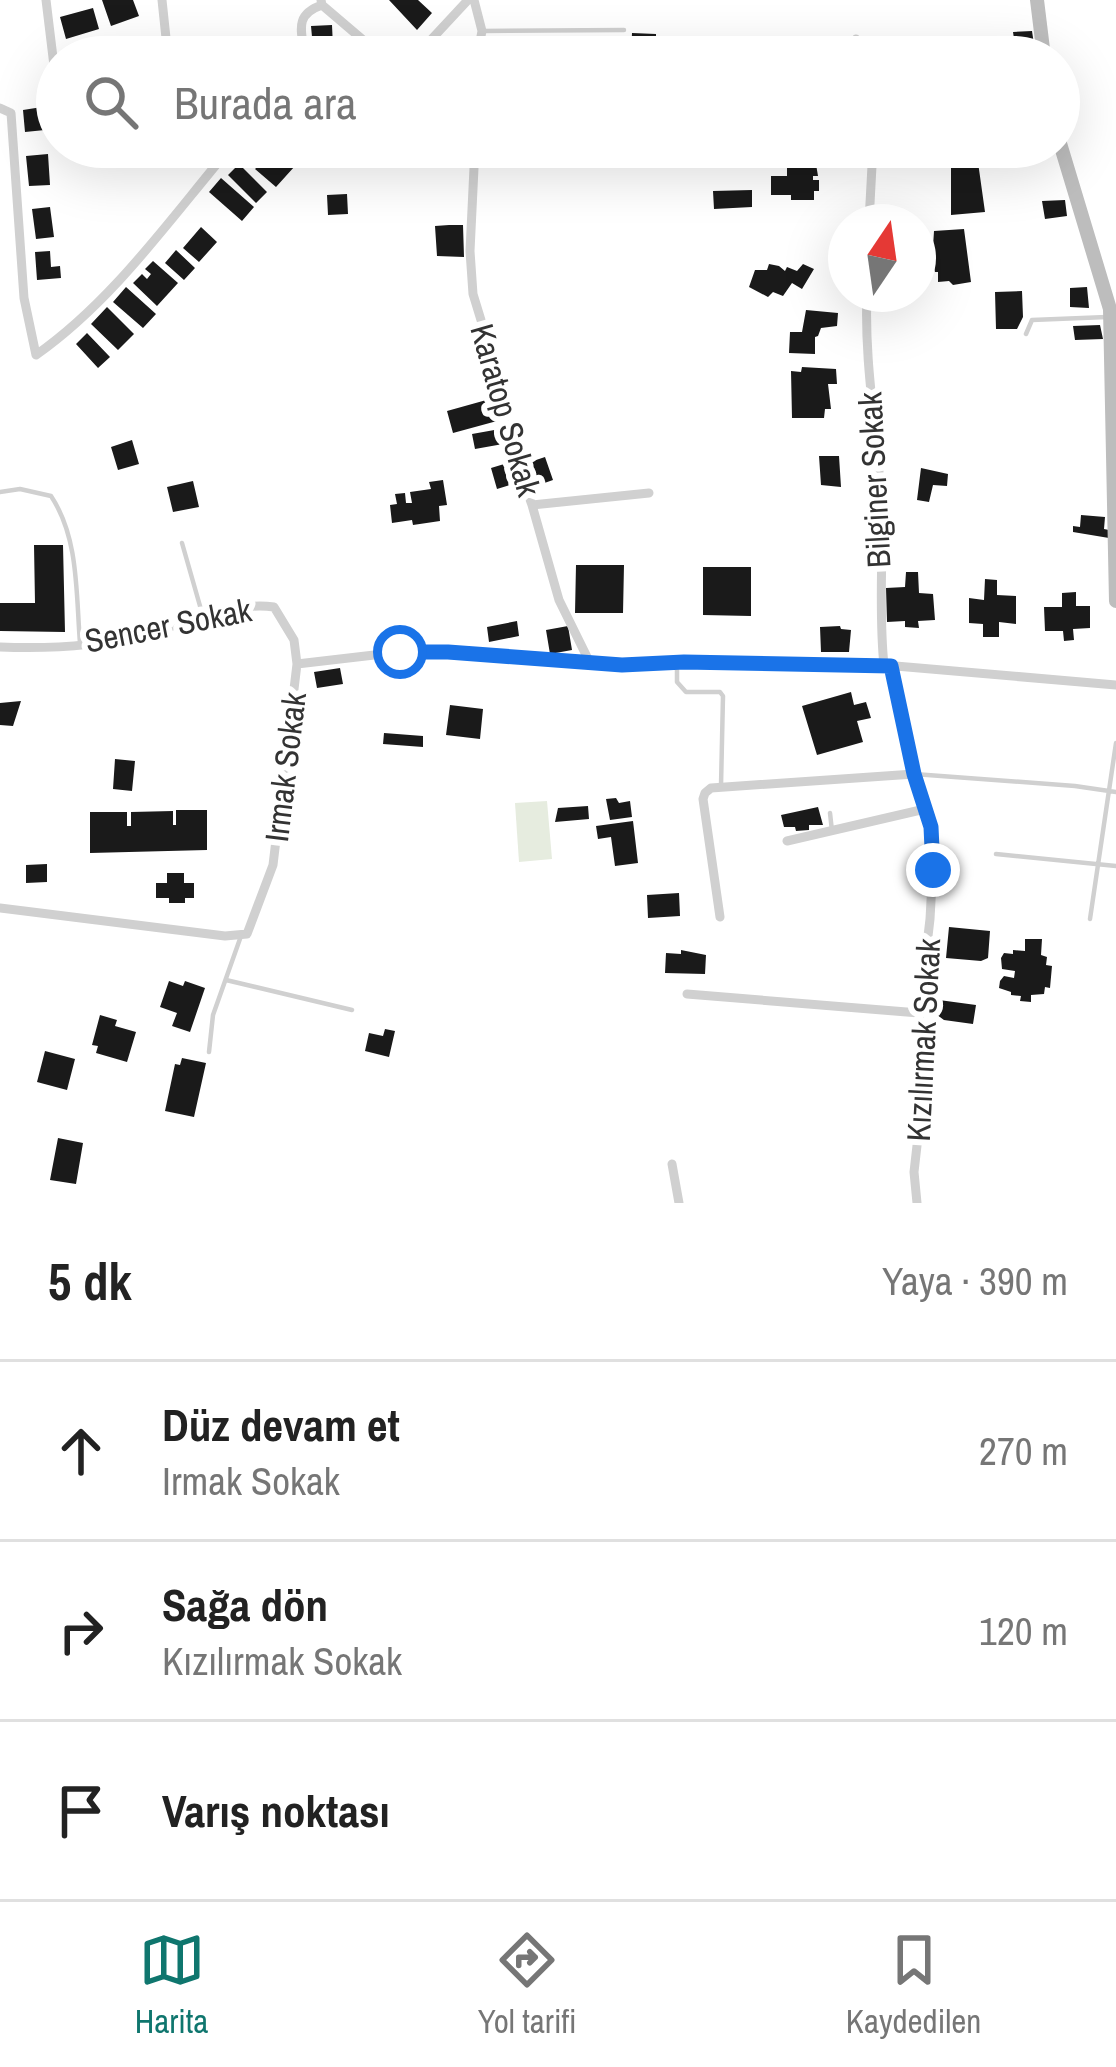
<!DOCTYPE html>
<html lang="tr">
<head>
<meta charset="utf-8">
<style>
  body { margin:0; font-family:"Archivo Narrow",sans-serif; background:#f2f2f2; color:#222 }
  .compass { position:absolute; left:828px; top:204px; width:108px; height:108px; border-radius:50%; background:#fff; box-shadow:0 12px 48px #0002; rotate:13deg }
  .stop { position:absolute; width:36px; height:36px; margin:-27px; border:9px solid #1a73e8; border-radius:50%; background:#fff }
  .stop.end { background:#1a73e8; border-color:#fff; box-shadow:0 3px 12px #0008 }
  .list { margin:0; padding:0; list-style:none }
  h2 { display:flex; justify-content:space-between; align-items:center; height:156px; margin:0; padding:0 48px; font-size:51px }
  h2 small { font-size:39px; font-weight:400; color:#767676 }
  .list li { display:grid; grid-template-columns:78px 1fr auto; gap:36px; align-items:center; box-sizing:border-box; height:180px; padding:0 48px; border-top:3px solid #e0e0e0 }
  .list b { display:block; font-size:45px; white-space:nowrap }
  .list p { margin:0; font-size:39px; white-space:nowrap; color:#767676 }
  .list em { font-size:39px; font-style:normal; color:#767676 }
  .icon { flex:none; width:66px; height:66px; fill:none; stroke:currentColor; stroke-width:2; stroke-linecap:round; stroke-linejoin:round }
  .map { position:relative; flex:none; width:1116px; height:1203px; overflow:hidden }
  .search { position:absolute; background:#fff; box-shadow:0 12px 48px #0002; left:36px; right:36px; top:36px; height:132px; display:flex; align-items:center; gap:30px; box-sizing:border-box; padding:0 42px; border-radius:66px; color:#767676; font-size:45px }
  .sheet { height:696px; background:#fff }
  nav { display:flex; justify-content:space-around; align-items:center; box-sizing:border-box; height:168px; border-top:3px solid #e0e0e0; background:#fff; font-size:33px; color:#767676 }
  nav a { display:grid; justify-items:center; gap:6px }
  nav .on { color:#0f766e }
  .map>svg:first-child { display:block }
  .green { fill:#e6ecdf }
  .building { fill:#1a1a1a }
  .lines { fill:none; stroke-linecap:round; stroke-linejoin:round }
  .lane { stroke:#d0d0d0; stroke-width:4.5 }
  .street { stroke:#d0d0d0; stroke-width:9 }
  .secondary { stroke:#bdbdbd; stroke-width:14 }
  .route { stroke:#1a73e8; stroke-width:15 }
  .labels { text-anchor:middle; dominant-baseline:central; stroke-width:12; stroke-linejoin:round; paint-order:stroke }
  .street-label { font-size:33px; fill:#333; stroke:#fff }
</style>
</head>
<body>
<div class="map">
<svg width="1116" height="1203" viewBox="0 0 1116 1203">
  <rect width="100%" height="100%" fill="#fff"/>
  <path class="green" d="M 547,801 L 552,859 L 519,862 L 515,803 Z"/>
  <path class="building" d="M 102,0 L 133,0 L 139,16 L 111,26 Z
    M 389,0 L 418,0 L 432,13 L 417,30 Z
    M 93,8 L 99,29 L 66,39 L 60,17 Z
    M 332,25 L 333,47 L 313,48 L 311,26 Z
    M 1032,31 L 1035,51 L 1016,52 L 1013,32 Z
    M 632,33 L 656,34 L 656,55 L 631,54 Z
    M 42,107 L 45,130 L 25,132 L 23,110 Z
    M 256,147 L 268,155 L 275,147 L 293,147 L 304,156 L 276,187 L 255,169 L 258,166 L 247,157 Z
    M 976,148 L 985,212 L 951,215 L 951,149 Z
    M 48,154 L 50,185 L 29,186 L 26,156 Z
    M 787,158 L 815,158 L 818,176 L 813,176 L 813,180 L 819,180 L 819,191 L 814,191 L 814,200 L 791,200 L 791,195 L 771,195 L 771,176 L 787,176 Z
    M 239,164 L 267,192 L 256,203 L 228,175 Z
    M 221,178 L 254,207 L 242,221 L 209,192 Z
    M 752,190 L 752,207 L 714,209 L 713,191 Z
    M 347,194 L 348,214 L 328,215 L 327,195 Z
    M 1065,200 L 1067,216 L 1045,219 L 1042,201 Z
    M 50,207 L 54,237 L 36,239 L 32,209 Z
    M 449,225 L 463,225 L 464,257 L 437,256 L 435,226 Z
    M 201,227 L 217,242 L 199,262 L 183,248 Z
    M 964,229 L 971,282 L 953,285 L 949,281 L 938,282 L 938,272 L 935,272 L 932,263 L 934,231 Z
    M 176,250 L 195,268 L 184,280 L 165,263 Z
    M 50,251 L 51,267 L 60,266 L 61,278 L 37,280 L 35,252 Z
    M 153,261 L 178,283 L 157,306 L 133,283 L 142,274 L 147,279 L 151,274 L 145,269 Z
    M 769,264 L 779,266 L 785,271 L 787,267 L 797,271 L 803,264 L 814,269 L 802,289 L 792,283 L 783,296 L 773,292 L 768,297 L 749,287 L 755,270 L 767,270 Z
    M 126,287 L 156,314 L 143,328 L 113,302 Z
    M 1087,287 L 1089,308 L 1070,307 L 1070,288 Z
    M 1022,291 L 1023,317 L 1017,329 L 996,329 L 995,292 Z
    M 107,307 L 134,334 L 118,350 L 91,324 Z
    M 806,310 L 838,313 L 837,326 L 821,328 L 818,336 L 815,337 L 815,354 L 789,353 L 790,332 L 802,332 Z
    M 1100,325 L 1103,339 L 1075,340 L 1073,326 Z
    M 87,333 L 110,357 L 98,368 L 76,344 Z
    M 802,367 L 836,369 L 837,384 L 828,384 L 831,409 L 825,409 L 824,418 L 792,418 L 791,371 L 801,372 Z
    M 490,399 L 497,421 L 453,433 L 447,411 Z
    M 500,429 L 503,444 L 475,449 L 472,434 Z
    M 132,440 L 139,464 L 118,470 L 111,447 Z
    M 819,456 L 839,456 L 841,487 L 821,485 Z
    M 545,457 L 553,480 L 533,487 L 524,464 Z
    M 511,462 L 517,483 L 497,489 L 491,468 Z
    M 921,468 L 948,474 L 947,486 L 933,485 L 929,502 L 917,500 Z
    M 443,480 L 447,505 L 439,506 L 440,521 L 413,525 L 412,520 L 392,523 L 390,505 L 397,504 L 395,494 L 405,493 L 406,503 L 412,503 L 410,492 L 431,489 L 429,482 Z
    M 193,481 L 199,507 L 173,512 L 167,487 Z
    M 1081,515 L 1105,517 L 1104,529 L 1109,530 L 1109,538 L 1073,532 L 1073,526 L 1080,527 Z
    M 34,545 L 63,545 L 65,632 L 0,631 L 0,603 L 35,603 Z
    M 576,565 L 624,565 L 623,613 L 575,613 Z
    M 703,567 L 751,567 L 751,616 L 703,615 Z
    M 906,572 L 918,572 L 919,593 L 933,594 L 935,620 L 918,621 L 919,628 L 905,627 L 905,621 L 887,622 L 886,588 L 905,587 Z
    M 985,579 L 997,580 L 997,595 L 1016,596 L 1016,624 L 999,622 L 999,637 L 983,637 L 983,624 L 969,623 L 969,598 L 984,600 Z
    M 1076,592 L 1076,606 L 1090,606 L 1090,628 L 1073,629 L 1074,640 L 1064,641 L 1063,631 L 1045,631 L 1044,607 L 1062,607 L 1062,593 Z
    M 517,621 L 519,636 L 489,642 L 487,627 Z
    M 568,626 L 572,650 L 550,654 L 546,630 Z
    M 840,626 L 841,629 L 851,630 L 849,652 L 821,652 L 820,627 Z
    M 340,668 L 343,684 L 317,688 L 314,672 Z
    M 851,692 L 854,705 L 866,702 L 871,718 L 857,721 L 863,742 L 817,755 L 802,706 Z
    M 21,701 L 13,726 L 0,725 L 0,703 Z
    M 450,705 L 483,709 L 480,739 L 446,735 Z
    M 384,733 L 423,736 L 423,747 L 383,744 Z
    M 115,759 L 135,761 L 132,791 L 113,789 Z
    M 616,798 L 619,803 L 630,801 L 632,817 L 610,820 L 606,799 Z
    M 588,806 L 589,819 L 555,822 L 558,808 Z
    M 818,807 L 823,825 L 809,825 L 809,830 L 796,831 L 795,827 L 784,827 L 781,815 Z
    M 176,810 L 207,810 L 207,850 L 90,853 L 90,812 L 127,812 L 127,826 L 131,826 L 131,812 L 173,811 L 173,825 L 176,825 Z
    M 633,821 L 638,863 L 615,866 L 611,837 L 598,839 L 596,826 Z
    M 47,864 L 47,882 L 26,883 L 26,865 Z
    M 167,873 L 184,873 L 184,883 L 194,883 L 194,898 L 185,898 L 185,903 L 169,903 L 169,898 L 156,898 L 156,883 L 167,883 Z
    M 679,893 L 680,916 L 648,918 L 647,895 Z
    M 949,927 L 990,931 L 988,958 L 981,961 L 946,958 Z
    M 1025,939 L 1042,939 L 1041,955 L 1047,957 L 1046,965 L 1052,966 L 1050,988 L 1045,987 L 1044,994 L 1031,995 L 1031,1002 L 1020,1001 L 1021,996 L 1011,995 L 1011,992 L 999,988 L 1000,981 L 1004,976 L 1014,978 L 1015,971 L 1002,969 L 1001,958 L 1004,953 L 1013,954 L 1013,950 L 1025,951 Z
    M 681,950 L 706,955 L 705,974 L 665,973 L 666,953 L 681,954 Z
    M 169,981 L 183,986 L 185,981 L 205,988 L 190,1032 L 172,1026 L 177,1013 L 160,1007 Z
    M 939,1000 L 976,1005 L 973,1024 L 944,1020 L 937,1015 Z
    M 100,1015 L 117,1020 L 115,1026 L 136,1032 L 127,1062 L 96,1053 L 98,1046 L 92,1045 Z
    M 385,1029 L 395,1031 L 389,1057 L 365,1051 L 369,1033 L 383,1036 Z
    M 45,1051 L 75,1059 L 67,1090 L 37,1082 Z
    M 182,1058 L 206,1063 L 194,1117 L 165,1111 L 175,1064 L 180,1065 Z
    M 58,1138 L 83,1143 L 76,1184 L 50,1180 Z"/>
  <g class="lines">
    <path class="lane" d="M 482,31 L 624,30
      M 918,258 L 927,259
      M 1026,334 L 1032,320 L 1107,317
      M 0,492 L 20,489 L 51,496 C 79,538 76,594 80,643
      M 182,543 L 202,613
      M 677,662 L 677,682 L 686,692 L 720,692 L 723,696 L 721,786
      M 914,774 L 1075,786 L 1116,792
      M 830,813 L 832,831
      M 996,854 L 1116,866
      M 1090,919 L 1116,743
      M 226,980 L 352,1010
      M 209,1052 L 213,1015 L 241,936"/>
    <path class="street" d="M 46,0 L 55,74 L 57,73
      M 162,0 L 168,57
      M 321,0 L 322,5 L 383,57
      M 474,0 L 482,31 L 477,57
      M 856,39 L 858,57
      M 305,57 C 302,32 293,15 322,5
      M 415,57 L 468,0
      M 0,108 L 11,113 L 24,298 L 36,355 C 113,301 170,219 231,147
      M 475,147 L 470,251 L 473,294 L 492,356 L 510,444 L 532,505 L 559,600 L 590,663
      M 869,222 L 873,147
      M 867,294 C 864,363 877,429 881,498 C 884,554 878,609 884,665
      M 532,505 L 649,493
      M 0,647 C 47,649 98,646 143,635 C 185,624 231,601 274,607 L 294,640 L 297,664
      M 891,666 L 914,774 L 931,827 L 933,864 L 930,919 L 919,1013 L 920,1119 L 914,1172 L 917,1203
      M 787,841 L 925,809
      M 0,908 L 225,936 L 247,934 L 273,865 L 297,664 L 400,652 L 449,652 L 622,665 L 684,661 L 884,665 L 1116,685
      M 720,917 L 703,799 L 705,793 L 711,788 L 914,774
      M 687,994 L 919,1013
      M 672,1164 L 679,1203"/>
    <path class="secondary" d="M 1037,0 L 1044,57
      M 1059,140 L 1110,309 L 1116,601"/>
  </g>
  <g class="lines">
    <path class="route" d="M 400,652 L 448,652 L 622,665 L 684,662 L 891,666 L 914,774 L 931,827 L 933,870"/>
  </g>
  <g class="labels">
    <g class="street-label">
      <text transform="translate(506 410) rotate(74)">Karatop Sokak</text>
      <text transform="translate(874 480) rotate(-93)">Bilginer Sokak</text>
      <text transform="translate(168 625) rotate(-11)">Sencer Sokak</text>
      <text transform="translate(285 767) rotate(-83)">Irmak Sokak</text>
      <text transform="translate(923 1040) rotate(-87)">Kızılırmak Sokak</text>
    </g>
  </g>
</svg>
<svg class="compass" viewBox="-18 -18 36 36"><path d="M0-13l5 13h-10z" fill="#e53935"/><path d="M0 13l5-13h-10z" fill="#767676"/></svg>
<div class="stop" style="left:400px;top:652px"></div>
<div class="stop end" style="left:933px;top:870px"></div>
<div class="search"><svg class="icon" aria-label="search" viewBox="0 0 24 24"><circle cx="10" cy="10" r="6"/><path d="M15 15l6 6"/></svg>Burada ara</div>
</div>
<section class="sheet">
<h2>5 dk<small>Yaya · 390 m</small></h2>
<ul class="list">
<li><svg class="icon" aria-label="ahead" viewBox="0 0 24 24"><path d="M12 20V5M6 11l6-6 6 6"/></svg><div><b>Düz devam et</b><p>Irmak Sokak</p></div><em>270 m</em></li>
<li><svg class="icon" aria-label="right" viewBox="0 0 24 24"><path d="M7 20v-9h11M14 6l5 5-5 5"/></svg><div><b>Sağa dön</b><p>Kızılırmak Sokak</p></div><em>120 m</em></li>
<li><svg class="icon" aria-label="arrive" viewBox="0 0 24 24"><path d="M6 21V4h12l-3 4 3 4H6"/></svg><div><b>Varış noktası</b></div></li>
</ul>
</section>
<nav>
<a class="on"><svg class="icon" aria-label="map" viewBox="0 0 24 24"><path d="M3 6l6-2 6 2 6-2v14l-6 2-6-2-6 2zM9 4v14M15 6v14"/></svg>Harita</a>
<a><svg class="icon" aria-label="directions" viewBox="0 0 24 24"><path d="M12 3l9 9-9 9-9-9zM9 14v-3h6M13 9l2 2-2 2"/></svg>Yol tarifi</a>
<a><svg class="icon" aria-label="saved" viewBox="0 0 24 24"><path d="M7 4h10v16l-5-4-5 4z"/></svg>Kaydedilen</a>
</nav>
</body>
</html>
